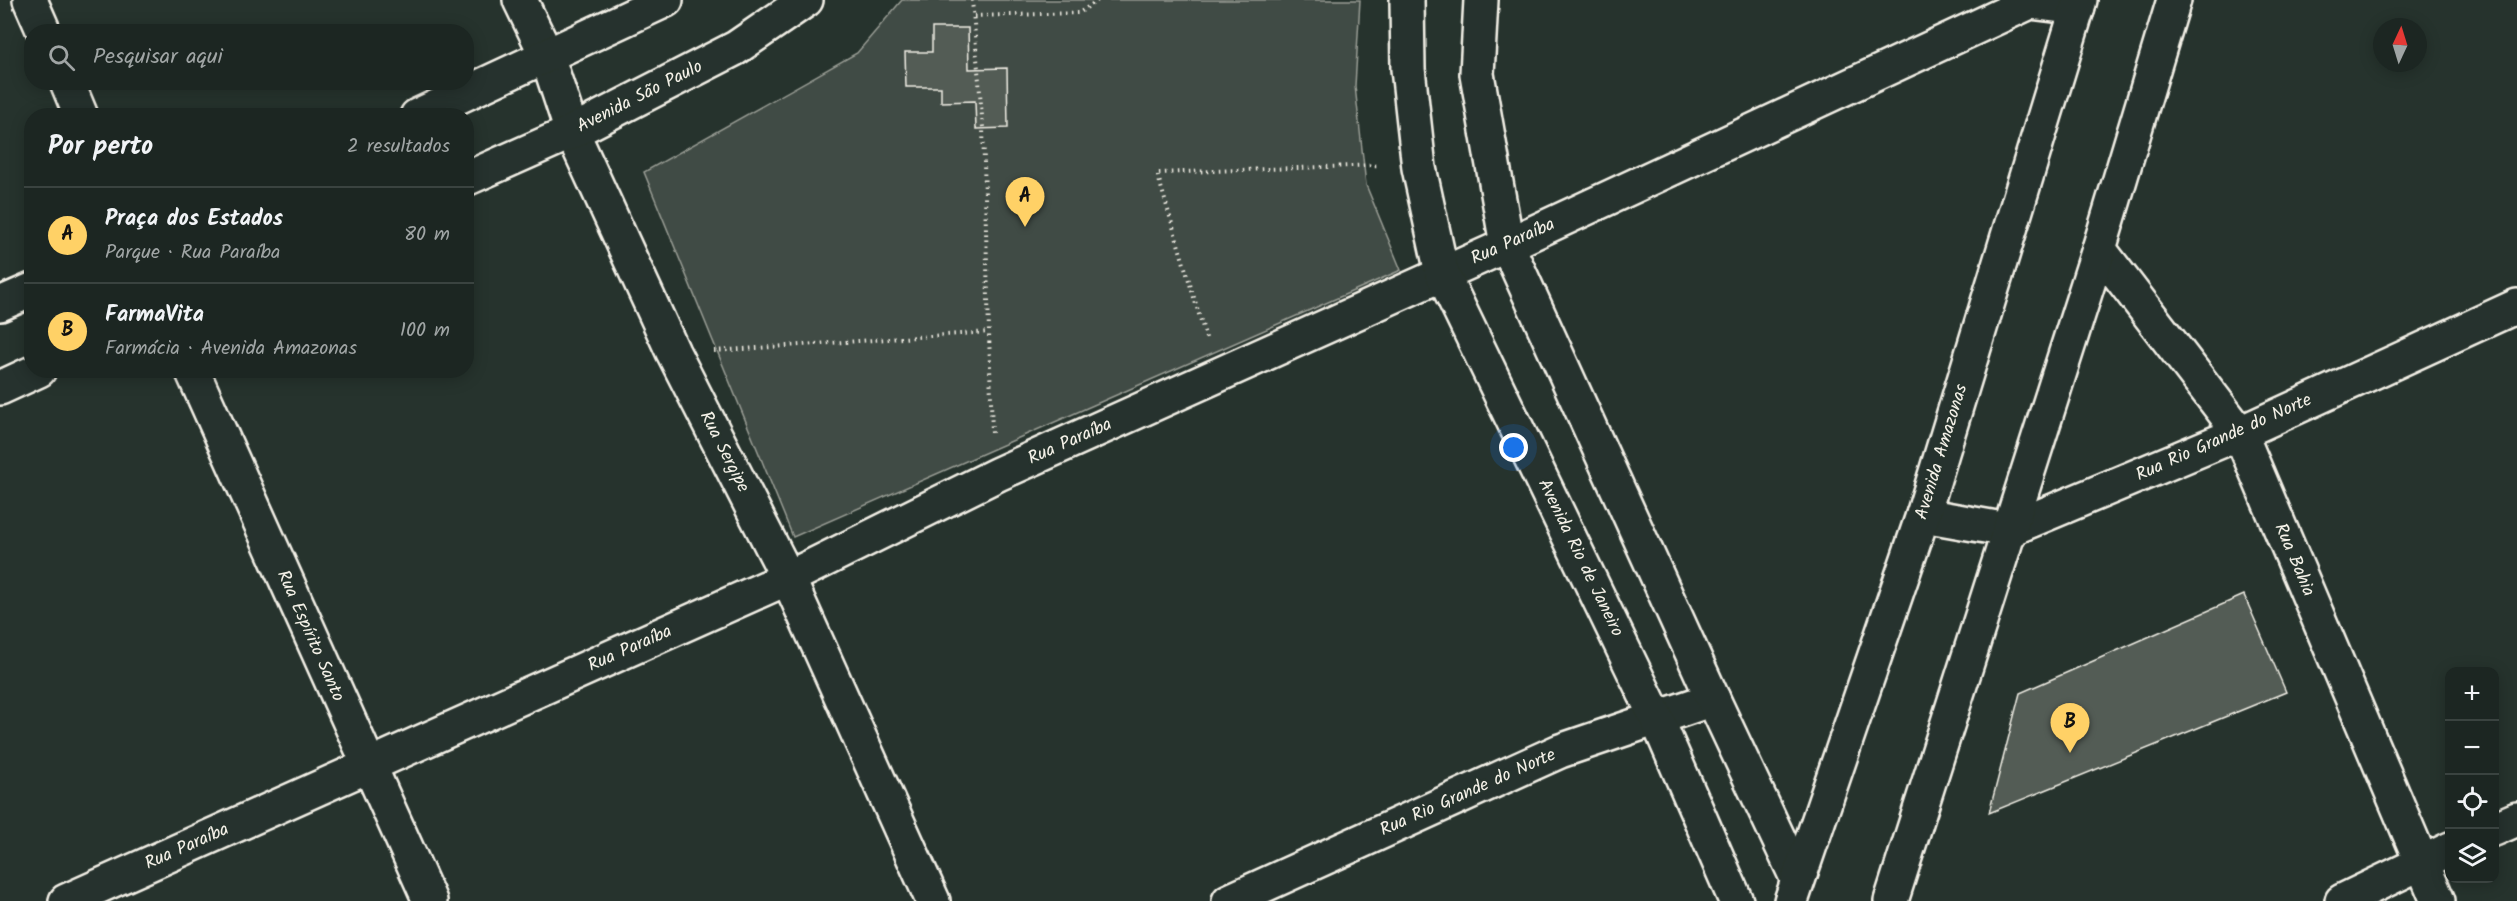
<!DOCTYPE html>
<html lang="pt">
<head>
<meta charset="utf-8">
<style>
  body { margin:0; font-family:Kalam,sans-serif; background:#29322f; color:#f1f3f6 }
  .controls { position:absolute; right:18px; bottom:18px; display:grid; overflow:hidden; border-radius:12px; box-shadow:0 3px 15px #0003 }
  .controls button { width:54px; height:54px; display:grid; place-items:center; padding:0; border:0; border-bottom:2px solid #3a4340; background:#1c2622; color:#f1f3f6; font:30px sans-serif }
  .compass { position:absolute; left:2373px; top:18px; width:54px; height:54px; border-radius:50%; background:#1c2622; box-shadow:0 3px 15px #0003; rotate:4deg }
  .you { position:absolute; left:1514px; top:448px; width:21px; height:21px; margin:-15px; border:4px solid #fff; border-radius:50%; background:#1a73e8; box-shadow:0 0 0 9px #1a73e833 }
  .badge { display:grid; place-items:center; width:39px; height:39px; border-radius:50%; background:#ffd166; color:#111; font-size:20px; font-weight:700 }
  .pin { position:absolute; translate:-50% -50px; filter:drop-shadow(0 2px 3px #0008) }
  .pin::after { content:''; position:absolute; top:32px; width:21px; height:18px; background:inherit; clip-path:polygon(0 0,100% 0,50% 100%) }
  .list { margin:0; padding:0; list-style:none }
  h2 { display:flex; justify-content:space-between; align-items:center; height:78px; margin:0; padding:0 24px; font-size:26px }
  h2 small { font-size:20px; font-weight:400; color:#a0a5a5 }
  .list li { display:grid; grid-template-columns:39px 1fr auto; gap:18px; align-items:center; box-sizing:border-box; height:96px; padding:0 24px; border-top:2px solid #3a4340 }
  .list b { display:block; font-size:22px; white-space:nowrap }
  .list p { margin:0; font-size:20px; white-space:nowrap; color:#a0a5a5 }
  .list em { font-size:20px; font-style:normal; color:#a0a5a5 }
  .icon { flex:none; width:33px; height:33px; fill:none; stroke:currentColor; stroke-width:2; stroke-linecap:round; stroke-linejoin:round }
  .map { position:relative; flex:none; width:2517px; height:901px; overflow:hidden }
  .search { position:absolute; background:#1c2622; box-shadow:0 3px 15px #0003; left:24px; top:24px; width:450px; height:66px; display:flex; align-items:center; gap:15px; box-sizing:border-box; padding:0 21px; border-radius:24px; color:#a0a5a5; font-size:22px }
  .panel { position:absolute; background:#1c2622; box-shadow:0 3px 15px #0003; left:24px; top:108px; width:450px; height:270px; border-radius:24px }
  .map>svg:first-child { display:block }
  .green { fill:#414b45; stroke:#9a9e96; stroke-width:1.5 }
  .building { fill:#525c55; stroke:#f4f1e8; stroke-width:1.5 }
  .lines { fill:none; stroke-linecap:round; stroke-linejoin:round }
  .minor-casing { stroke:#f4f1e8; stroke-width:38 }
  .tertiary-casing { stroke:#f4f1e8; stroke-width:38 }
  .primary-casing { stroke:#f4f1e8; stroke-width:38 }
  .path { stroke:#f4f1e8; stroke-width:4; stroke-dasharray:1.5 4.5; stroke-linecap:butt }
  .minor { stroke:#26332d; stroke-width:33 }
  .tertiary { stroke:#26332d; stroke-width:33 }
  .primary { stroke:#26332d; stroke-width:33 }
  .labels { text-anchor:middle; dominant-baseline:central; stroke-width:4.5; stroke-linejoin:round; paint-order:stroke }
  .street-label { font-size:18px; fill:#f4f1e8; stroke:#26332d }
</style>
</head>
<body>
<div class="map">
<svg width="2517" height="901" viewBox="0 0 2517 901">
  <rect width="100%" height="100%" fill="#26332d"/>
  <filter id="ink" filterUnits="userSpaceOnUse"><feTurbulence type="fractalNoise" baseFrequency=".0167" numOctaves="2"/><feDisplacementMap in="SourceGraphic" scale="12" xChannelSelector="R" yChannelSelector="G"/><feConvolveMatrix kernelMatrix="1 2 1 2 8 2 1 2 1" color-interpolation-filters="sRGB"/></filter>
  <g filter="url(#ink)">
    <path class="green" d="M 902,0 L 1360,0 L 1355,86 L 1366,185 L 1401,270 L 793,537 L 644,172 L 857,53 Z"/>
    <path class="building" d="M 932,28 L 968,28 L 969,69 L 1007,68 L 1008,128 L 976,129 L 975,101 L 941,102 L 941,87 L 906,87 L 905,52 L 932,52 Z
      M 2244,595 L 2286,692 L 1989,813 L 2020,693 Z"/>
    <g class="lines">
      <g class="minor-casing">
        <path id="minor" d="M 30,0 L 44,32
          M 520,0 L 547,56 L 572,132 L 673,352 L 788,578 L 933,901
          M 67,82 L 81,116
          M 2099,249 L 2240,433 L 2438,901
          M 192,370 L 430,901
          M 1923,515 L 2008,530 L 2240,433 L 2517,306
          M 2494,829 L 2517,819
          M 66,901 L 788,578 L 998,474 L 1507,245 L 2030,2 L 2078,8
          M 1229,901 L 1560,751 L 1713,699
          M 2342,901 L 2450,849"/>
      </g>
      <g class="tertiary-casing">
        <path id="tertiary" d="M 1407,0 L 1408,69 L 1419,168 L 1442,273 L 1656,717 L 1736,901
          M 1481,0 L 1477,74 L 1507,245 L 1713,699 L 1797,878
          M 417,116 L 666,0
          M 466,179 L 572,132 L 736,48 L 806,0
          M 0,304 L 32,290
          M 0,388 L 39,370"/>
      </g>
      <g class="primary-casing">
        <path id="primary" d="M 1791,901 L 1923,515 L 2080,0
          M 1891,901 L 2099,249 L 2174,0"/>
      </g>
      <path class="path" d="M 972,0 L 983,128 L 992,434
        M 974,16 L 1079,13 L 1098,0
        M 1206,338 L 1157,173 L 1380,165
        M 714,351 L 989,332"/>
      <use href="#minor" class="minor"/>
      <use href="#tertiary" class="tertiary"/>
      <use href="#primary" class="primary"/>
    </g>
  </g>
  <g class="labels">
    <g class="street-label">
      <text transform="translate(640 97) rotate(-27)">Avenida São Paulo</text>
      <text transform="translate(1513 242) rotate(-24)">Rua Paraíba</text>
      <text transform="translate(2224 438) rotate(-24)">Rua Rio Grande do Norte</text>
      <text transform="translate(1070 442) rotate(-24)">Rua Paraíba</text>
      <text transform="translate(724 452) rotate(63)">Rua Sergipe</text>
      <text transform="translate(1942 452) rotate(-73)">Avenida Amazonas</text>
      <text transform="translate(1580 558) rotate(64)">Avenida Rio de Janeiro</text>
      <text transform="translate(2294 560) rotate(67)">Rua Bahia</text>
      <text transform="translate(310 636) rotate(66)">Rua Espírito Santo</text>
      <text transform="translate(630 649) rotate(-24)">Rua Paraíba</text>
      <text transform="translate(1468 793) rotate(-24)">Rua Rio Grande do Norte</text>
      <text transform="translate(187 847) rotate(-24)">Rua Paraíba</text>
    </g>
  </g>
</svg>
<div class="controls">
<button>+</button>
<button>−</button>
<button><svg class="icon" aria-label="locate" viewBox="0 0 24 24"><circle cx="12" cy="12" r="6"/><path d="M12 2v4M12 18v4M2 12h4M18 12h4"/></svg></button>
<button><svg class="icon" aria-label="layers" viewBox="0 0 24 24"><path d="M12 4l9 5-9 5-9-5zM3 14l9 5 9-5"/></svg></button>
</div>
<svg class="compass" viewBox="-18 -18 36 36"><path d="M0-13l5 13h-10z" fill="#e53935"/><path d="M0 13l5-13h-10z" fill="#a0a5a5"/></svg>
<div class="you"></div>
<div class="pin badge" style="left:1025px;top:227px">A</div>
<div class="pin badge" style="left:2070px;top:753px">B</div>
<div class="search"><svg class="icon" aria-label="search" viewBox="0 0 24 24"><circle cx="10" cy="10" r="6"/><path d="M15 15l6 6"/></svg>Pesquisar aqui</div>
<section class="panel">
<h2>Por perto<small>2 resultados</small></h2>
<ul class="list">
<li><span class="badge">A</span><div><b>Praça dos Estados</b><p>Parque · Rua Paraíba</p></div><em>80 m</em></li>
<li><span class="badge">B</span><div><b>FarmaVita</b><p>Farmácia · Avenida Amazonas</p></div><em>100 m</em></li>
</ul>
</section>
</div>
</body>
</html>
